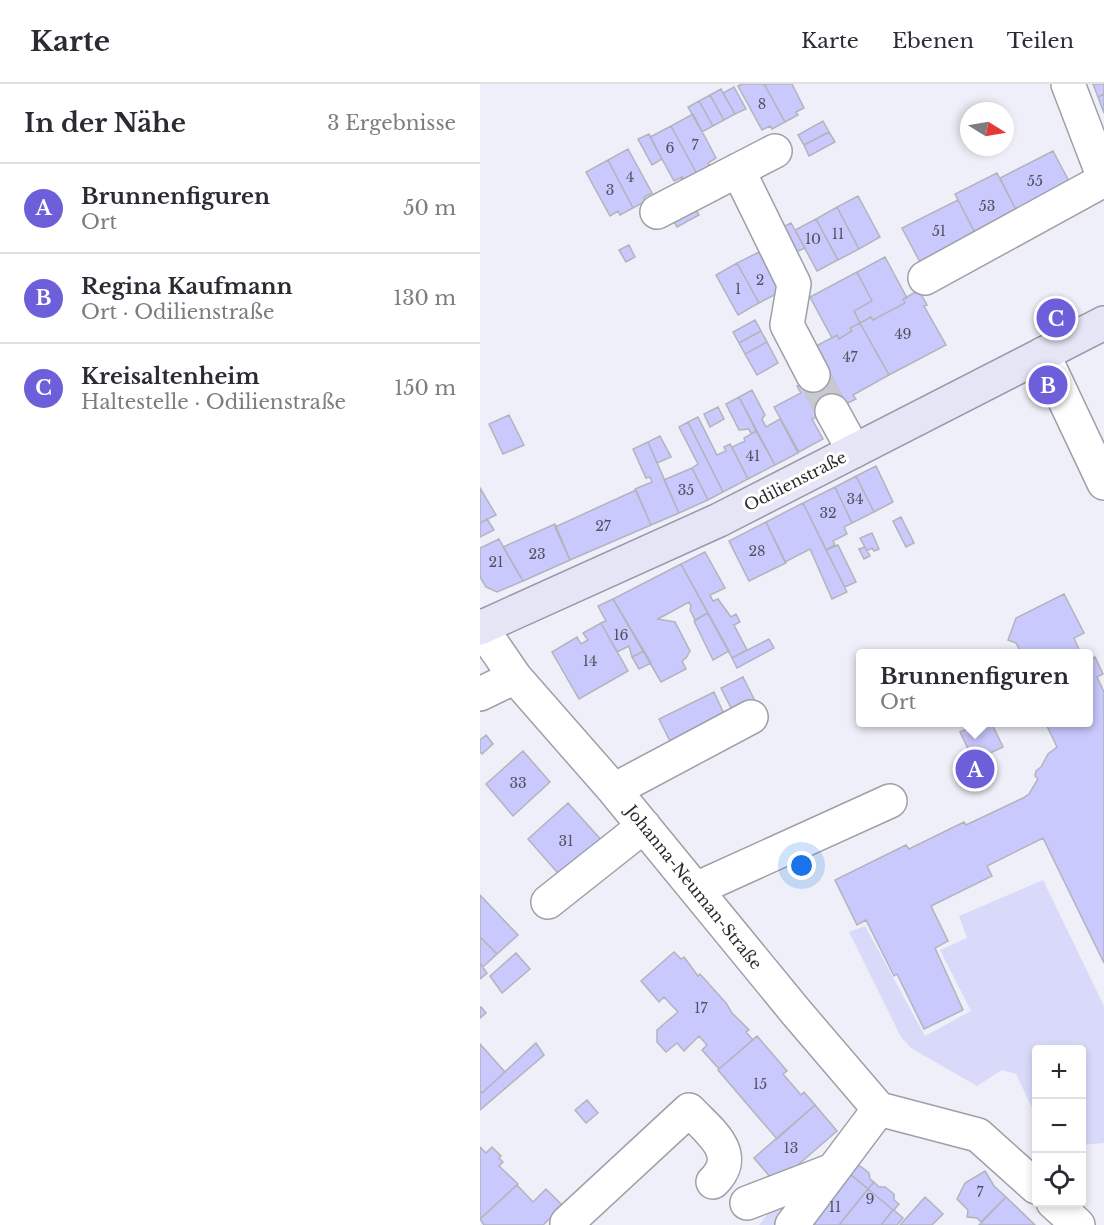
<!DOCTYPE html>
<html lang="de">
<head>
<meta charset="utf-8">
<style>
  body { margin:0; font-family:"Libre Baskerville",serif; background:#f2f2f3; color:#2b2b33 }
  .controls { position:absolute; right:18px; bottom:18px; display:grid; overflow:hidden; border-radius:6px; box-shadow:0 3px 9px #0003 }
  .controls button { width:54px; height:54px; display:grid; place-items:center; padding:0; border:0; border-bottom:2px solid #e1e1e2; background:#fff; color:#2b2b33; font:30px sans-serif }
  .compass { position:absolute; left:480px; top:18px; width:54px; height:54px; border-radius:50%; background:#fff; box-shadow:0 3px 9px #0003; rotate:101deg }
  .you { position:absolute; left:322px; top:782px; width:21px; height:21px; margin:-15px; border:4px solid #fff; border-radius:50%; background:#1a73e8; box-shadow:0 0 0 9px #1a73e833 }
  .badge { display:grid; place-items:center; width:39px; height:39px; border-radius:50%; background:#6d5fd9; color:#fff; font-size:20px; font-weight:700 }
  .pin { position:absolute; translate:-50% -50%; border:3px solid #fff; box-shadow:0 2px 6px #0006 }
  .popup { position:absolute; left:376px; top:565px; width:237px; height:78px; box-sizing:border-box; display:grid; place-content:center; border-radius:6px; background:#fff; filter:drop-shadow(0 2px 4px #0005); font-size:20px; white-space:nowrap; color:#7c7c81 }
  .popup b { font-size:22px; color:#2b2b33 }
  .popup::after { content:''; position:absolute; left:50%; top:100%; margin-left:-12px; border:12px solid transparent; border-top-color:#fff }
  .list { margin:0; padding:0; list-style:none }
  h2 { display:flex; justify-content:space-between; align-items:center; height:78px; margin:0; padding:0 24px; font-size:26px }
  h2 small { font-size:20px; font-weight:400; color:#7c7c81 }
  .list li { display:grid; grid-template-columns:39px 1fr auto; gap:18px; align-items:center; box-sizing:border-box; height:90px; padding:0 24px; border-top:2px solid #e1e1e2 }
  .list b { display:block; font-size:22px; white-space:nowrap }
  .list p { margin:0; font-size:20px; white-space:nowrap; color:#7c7c81 }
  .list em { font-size:20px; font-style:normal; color:#7c7c81 }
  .icon { flex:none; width:33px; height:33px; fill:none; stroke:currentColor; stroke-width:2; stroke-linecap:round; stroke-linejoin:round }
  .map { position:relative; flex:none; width:624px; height:1141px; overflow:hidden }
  header { display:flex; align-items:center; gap:36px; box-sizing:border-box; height:84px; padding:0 30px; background:#fff; border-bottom:2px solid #e1e1e2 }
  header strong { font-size:28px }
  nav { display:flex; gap:33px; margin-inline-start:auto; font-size:21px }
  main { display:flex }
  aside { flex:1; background:#fff }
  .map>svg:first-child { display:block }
  .green { fill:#d9daf9 }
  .building { fill:#c9c9fd; stroke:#b3b3bc; stroke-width:1.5 }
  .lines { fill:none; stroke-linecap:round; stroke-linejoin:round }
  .minor-tunnel { stroke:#c7c8d0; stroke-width:33; stroke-dasharray:33 16; stroke-linecap:butt }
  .minor-casing { stroke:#9f9fa8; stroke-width:36 }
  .major-casing { stroke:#9898ab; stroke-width:36 }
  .minor { stroke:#fff; stroke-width:33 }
  .major { stroke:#e5e5f5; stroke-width:33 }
  .labels { text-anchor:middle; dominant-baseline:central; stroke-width:6; stroke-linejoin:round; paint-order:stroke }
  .number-label { font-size:14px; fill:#525262 }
  .street-label { font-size:16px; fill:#2a2a2e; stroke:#fff }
</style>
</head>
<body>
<header>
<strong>Karte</strong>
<nav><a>Karte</a><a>Ebenen</a><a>Teilen</a></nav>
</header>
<main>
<aside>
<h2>In der Nähe<small>3 Ergebnisse</small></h2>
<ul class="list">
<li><span class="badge">A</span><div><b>Brunnenfiguren</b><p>Ort</p></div><em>50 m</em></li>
<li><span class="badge">B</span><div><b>Regina Kaufmann</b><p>Ort · Odilienstraße</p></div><em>130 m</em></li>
<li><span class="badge">C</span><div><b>Kreisaltenheim</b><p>Haltestelle · Odilienstraße</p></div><em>150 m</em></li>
</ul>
</aside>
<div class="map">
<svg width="624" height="1141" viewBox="0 0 624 1141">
  <rect width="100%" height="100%" fill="#eeeff8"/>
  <path class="green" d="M 563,796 L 624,922 L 624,1059 L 602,1061 L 602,966 L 556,966 L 556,1032 L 536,990 L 522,986 L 497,1002 L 431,964 L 421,953 L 369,848 L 385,842 L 445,952 L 491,927 L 460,866 L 487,854 L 479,832 Z
    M 295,1120 L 311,1134 L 306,1141 L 279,1141 Z"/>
  <path class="building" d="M 262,0 L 284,0 L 305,38 L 292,45 L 290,42 L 282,46 L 258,2 Z
    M 284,0 L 312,0 L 324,24 L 316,28 L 318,31 L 305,38 Z
    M 613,0 L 624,0 L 624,10 L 618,13 Z
    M 254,3 L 266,25 L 255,30 L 243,9 Z
    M 241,5 L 255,30 L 244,36 L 230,11 Z
    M 624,10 L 624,29 L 618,13 Z
    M 230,11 L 244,36 L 233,42 L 219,17 Z
    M 219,17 L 233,42 L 222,48 L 208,23 Z
    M 213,30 L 236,74 L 228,79 L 230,82 L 217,90 L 191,42 Z
    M 343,37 L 349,48 L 324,61 L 318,51 Z
    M 191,42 L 217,90 L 204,97 L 202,93 L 194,97 L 170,53 Z
    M 349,48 L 355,58 L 329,72 L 324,61 Z
    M 169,50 L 182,75 L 172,81 L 158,55 Z
    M 148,65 L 172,109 L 164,113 L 166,117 L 153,124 L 128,76 Z
    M 573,67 L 591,101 L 537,128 L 520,94 Z
    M 128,76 L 153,124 L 140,131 L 138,127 L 130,132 L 106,88 Z
    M 517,89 L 537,128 L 495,149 L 475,110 Z
    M 378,112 L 400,153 L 379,165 L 357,123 Z
    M 478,116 L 495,149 L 440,178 L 422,144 Z
    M 213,121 L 219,131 L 197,143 L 191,132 Z
    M 357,123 L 379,165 L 358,176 L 336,135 Z
    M 336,135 L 358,176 L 337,187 L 315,146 Z
    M 311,139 L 325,164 L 314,169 L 301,144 Z
    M 149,161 L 155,173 L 146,178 L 139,166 Z
    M 279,168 L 300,208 L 279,219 L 257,179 Z
    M 405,173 L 427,214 L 423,215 L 425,219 L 393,236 L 391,233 L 380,239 L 374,227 L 392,217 L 377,188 Z
    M 257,179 L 279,219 L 258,231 L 236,191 Z
    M 377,188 L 392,217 L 374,227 L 380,239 L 370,244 L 372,247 L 359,255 L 357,251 L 352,254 L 330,213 Z
    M 439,206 L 447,221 L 444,222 L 466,261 L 409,291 L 380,239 L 391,233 L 393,236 L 425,219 L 423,215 Z
    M 275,236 L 281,247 L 259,259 L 253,248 Z
    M 380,239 L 409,291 L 373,311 L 376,315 L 366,320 L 336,262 L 357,251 L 359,255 L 372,247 L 370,244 Z
    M 281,247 L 287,258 L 265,270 L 259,259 Z
    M 287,258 L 298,279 L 277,291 L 265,270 Z
    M 347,284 L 366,320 L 332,335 L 343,355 L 319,368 L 294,323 L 321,309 L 317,302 Z
    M 272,306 L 285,331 L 282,335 L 286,343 L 300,335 L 318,369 L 295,381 L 259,313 Z
    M 259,313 L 276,347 L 271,350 L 269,345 L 259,346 L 246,320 Z
    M 238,323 L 244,335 L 230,343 L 224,330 Z
    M 29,331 L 44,361 L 23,370 L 9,340 Z
    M 218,333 L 237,371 L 246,367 L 244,363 L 250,360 L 268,395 L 243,408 L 208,338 Z
    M 208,338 L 243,408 L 228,416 L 212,384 L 218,380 L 199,343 Z
    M 276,347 L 295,381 L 268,395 L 252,363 L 265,357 L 264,354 Z
    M 180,352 L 191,373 L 177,379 L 168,358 Z
    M 168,358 L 199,429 L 171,441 L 155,405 L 172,398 L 170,393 L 166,394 L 153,365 Z
    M 396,382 L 413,418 L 394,428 L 376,392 Z
    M 212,384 L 228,416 L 199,429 L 184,396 Z
    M 376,392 L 394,428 L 372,439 L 355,403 Z
    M 355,403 L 372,439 L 364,443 L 367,450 L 353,457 L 355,461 L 346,466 L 323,419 Z
    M 0,404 L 16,431 L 0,439 Z
    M 156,406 L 171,441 L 90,476 L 75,443 Z
    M 323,419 L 367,508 L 352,515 L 330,465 L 305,478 L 286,438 Z
    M 421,433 L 434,459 L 426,463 L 413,437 Z
    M 7,435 L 14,446 L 0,453 L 0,439 Z
    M 286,438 L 306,479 L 269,497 L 249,457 Z
    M 75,440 L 90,476 L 43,497 L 23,463 Z
    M 392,449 L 399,465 L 394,467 L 392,464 L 387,467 L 380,454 Z
    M 19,455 L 43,497 L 17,508 L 6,503 L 0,493 L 0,464 Z
    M 358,461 L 376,498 L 365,503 L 346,466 Z
    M 385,463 L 390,472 L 384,475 L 379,465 Z
    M 225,468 L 245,504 L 230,511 L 233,517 L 238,515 L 251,533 L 256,530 L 260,538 L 254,541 L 267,566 L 252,574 L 201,480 Z
    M 201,480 L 228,529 L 215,536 L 210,526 L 211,522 L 209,518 L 178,535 L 195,538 L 210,567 L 206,574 L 202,577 L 206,585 L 181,598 L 133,515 Z
    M 584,510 L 604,549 L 594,554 L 601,570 L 570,570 L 568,567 L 563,570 L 542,570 L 536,559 L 528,556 L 536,534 Z
    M 133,515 L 164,567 L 152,573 L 149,562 L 137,568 L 121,539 L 126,537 L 118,522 Z
    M 228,529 L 249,567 L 233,576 L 214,537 Z
    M 121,539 L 148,587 L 99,615 L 72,568 L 97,553 L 101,560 L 108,556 L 103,549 Z
    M 289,555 L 294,564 L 257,584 L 252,574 Z
    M 164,567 L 171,579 L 159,585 L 152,573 Z
    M 615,573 L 623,590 L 617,593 L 624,608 L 624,879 L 563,754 L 507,782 L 512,792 L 451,822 L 468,857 L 455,864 L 483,926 L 444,945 L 417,890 L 414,892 L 386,836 L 377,841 L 355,796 L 426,761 L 429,765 L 484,738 L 486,741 L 543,714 L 549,710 L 558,695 L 555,692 L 556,687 L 561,683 L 568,670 L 577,663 L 565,638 L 609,638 L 609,576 Z
    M 263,593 L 274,615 L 252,626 L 241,604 Z
    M 234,608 L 244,630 L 190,657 L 179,635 Z
    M 501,638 L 511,638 L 523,663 L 494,677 L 480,648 Z
    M 6,651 L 13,660 L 2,670 L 0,668 L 0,656 Z
    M 43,667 L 70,698 L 33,732 L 6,700 Z
    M 88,719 L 124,759 L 83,795 L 48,755 Z
    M 0,811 L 38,851 L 17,870 L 0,853 Z
    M 0,853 L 17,870 L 3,883 L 0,879 Z
    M 194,868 L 201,875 L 204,873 L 218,892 L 220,890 L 246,919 L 252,929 L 269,946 L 266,948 L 273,956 L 239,985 L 222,966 L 227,961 L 219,952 L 204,967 L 197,959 L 186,968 L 177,958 L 177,946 L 198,928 L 184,913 L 179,918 L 161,897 Z
    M 36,869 L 50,885 L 22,909 L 10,892 Z
    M 0,879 L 7,889 L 0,895 Z
    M 1,923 L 6,929 L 0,934 L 0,924 Z
    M 277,952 L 307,987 L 303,990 L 321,1011 L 324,1008 L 335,1021 L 297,1055 L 238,986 Z
    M 56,959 L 64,971 L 0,1026 L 0,1007 L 2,1009 Z
    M 0,960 L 25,988 L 2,1009 L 0,1007 Z
    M 107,1016 L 118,1029 L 106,1039 L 95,1026 Z
    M 335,1021 L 357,1047 L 296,1100 L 274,1074 Z
    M 0,1063 L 6,1069 L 12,1063 L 21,1072 L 19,1074 L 23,1078 L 19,1082 L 38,1100 L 0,1135 Z
    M 374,1082 L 380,1082 L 389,1089 L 390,1095 L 394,1098 L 388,1105 L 364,1085 Z
    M 364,1085 L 388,1105 L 359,1141 L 322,1141 Z
    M 505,1087 L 514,1102 L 526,1113 L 501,1138 L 497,1134 L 487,1133 L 488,1126 L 477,1115 L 485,1099 Z
    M 394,1098 L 399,1103 L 405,1103 L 414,1110 L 414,1116 L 419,1120 L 414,1126 L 423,1134 L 417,1141 L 401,1141 L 413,1126 L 388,1105 Z
    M 37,1101 L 53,1118 L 66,1105 L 83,1122 L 63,1141 L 4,1141 L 0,1135 Z
    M 388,1105 L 413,1126 L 401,1141 L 359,1141 Z
    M 445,1113 L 463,1130 L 452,1141 L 420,1141 Z
    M 526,1113 L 555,1141 L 499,1141 Z"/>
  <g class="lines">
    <path class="minor-tunnel" d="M 333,291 L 352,327"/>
    <g class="minor-casing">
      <path id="minor" d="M 588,0 L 624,94
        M 258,86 L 314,200 L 307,241 L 333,291
        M 177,128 L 295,67
        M 445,194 L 624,96
        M 563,270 L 624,399
        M 352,327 L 374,367
        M 0,542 L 35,593 L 134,706 L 316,928 L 399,1025 L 498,1051 L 556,1103
        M 0,610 L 35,593
        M 134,706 L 271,633
        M 216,805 L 410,717
        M 68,818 L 164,742
        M 573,1118 L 598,1141
        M 267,1119 L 353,1086
        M 87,1139 L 209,1026 C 229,1047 262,1070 233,1098
        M 312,1141 L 399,1025"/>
    </g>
    <g class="major-casing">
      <path id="major" d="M 0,544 L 239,436 L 624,239"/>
    </g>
    <use href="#minor" class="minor"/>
    <use href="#major" class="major"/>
  </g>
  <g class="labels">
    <g class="number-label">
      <text x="282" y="20">8</text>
      <text x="215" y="61">7</text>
      <text x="190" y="64">6</text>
      <text x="150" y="93">4</text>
      <text x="555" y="97">55</text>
      <text x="130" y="106">3</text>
      <text x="507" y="122">53</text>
      <text x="459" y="147">51</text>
      <text x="358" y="150">11</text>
      <text x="333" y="155">10</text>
      <text x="280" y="196">2</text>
      <text x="258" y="205">1</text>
      <text x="423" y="250">49</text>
      <text x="370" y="273">47</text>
      <text x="273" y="372">41</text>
      <text x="206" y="406">35</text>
      <text x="375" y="415">34</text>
      <text x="348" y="429">32</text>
      <text x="123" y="442">27</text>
      <text x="277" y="467">28</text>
      <text x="57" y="470">23</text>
      <text x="16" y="478">21</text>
      <text x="141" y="551">16</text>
      <text x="110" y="577">14</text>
      <text x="38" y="699">33</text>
      <text x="86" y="757">31</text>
      <text x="221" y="924">17</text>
      <text x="280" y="1000">15</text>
      <text x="311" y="1064">13</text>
      <text x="500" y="1108">7</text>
      <text x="390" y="1115">9</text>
      <text x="355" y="1123">11</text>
    </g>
    <g class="street-label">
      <text transform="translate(315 397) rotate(-27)">Odilienstraße</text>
      <text transform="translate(214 803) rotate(51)">Johanna-Neuman-Straße</text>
    </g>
  </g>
</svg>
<div class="controls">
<button>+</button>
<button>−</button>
<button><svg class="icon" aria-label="locate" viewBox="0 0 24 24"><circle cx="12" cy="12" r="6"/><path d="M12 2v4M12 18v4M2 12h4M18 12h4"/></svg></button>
</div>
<svg class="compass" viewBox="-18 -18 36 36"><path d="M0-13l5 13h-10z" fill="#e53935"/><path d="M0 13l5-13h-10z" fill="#7c7c81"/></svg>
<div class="you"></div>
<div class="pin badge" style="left:495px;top:685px">A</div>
<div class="popup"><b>Brunnenfiguren</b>Ort</div>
<div class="pin badge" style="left:568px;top:301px">B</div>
<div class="pin badge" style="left:576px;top:234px">C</div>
</div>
</main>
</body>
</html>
